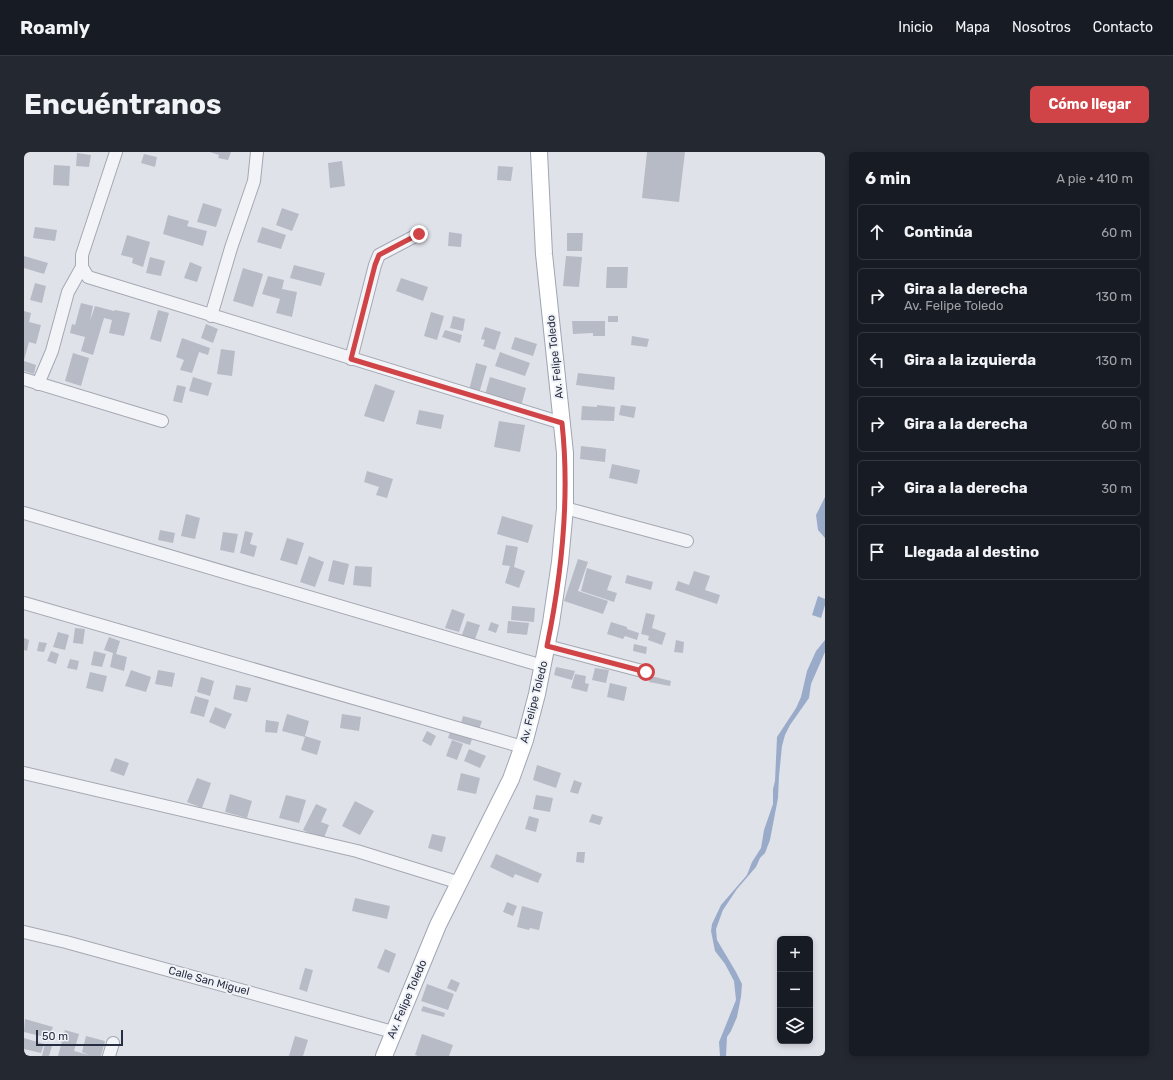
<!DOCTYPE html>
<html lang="es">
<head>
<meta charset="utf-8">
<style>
  body { margin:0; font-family:Rubik,sans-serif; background:#242831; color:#f1f3f6 }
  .controls { position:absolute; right:12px; bottom:12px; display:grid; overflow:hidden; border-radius:6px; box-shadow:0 2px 6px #0003 }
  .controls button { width:36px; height:36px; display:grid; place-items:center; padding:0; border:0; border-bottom:1px solid #363941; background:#171b24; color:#f1f3f6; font:20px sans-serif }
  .scale { position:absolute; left:12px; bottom:10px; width:87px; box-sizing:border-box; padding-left:4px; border:2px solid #282e41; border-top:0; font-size:11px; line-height:14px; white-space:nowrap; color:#282e41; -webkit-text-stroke:3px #eff2f7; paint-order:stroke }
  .stop { position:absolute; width:12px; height:12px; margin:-9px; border:3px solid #d04346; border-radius:50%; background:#fff }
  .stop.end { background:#d04346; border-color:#fff; box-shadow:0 1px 4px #0008 }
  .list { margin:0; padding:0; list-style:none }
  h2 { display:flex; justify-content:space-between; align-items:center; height:52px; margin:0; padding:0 16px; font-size:17px }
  h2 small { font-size:13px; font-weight:400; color:#9ea1a6 }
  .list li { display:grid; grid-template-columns:26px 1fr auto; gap:12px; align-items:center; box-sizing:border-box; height:56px; margin:0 8px 8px; padding:0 8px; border:1px solid #363941; border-radius:6px }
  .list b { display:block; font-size:15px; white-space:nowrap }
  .list p { margin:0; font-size:13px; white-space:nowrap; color:#9ea1a6 }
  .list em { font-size:13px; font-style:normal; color:#9ea1a6 }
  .icon { flex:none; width:22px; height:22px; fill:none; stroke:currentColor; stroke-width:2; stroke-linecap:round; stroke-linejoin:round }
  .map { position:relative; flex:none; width:801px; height:904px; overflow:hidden; border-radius:6px }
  header { display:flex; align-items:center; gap:24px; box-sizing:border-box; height:56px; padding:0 20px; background:#171b24; border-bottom:1px solid #363941 }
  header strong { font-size:19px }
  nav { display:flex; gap:22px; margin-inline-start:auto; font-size:14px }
  .intro { display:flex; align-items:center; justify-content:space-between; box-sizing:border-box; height:96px; padding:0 24px }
  h1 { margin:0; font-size:28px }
  .button { padding:10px 18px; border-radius:6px; background:#d04346; color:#fff; font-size:14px; font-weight:700 }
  main { display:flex; gap:24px; padding:0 24px }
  aside { flex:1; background:#171b24; border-radius:6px; box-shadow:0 2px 6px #0003 }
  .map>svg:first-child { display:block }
  .water { fill:#9aabca }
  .building { fill:#b7bbc6 }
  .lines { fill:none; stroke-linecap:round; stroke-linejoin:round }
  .minor-casing { stroke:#a5a8b3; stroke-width:14 }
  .major-casing { stroke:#9fa5b5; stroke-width:18 }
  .minor { stroke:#f3f4f7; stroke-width:12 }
  .major { stroke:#fff; stroke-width:16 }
  .route { stroke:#d04346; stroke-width:5 }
  .labels { text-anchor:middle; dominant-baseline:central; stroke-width:4; stroke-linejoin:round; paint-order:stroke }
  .street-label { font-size:11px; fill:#282e41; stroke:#eff2f7 }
</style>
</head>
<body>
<header>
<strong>Roamly</strong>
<nav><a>Inicio</a><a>Mapa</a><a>Nosotros</a><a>Contacto</a></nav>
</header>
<div class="intro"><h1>Encuéntranos</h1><a class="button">Cómo llegar</a></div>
<main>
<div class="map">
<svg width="801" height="904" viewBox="0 0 801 904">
  <rect width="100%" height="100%" fill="#e0e2e9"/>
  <path class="water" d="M 801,345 L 801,386 L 794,378 L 792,363 Z
    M 794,444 L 801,447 L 801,453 L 797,466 L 788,463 Z
    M 801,488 L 801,500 L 787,532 L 785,546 L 766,573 L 761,583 L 758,594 L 755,624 L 754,646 L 746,688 L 741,701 L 736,706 L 732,715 L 713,737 L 699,758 L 692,777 L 693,788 L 712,820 L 718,832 L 717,845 L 713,865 L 707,879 L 703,885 L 702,904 L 696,904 L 695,890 L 712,848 L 710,829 L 701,812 L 691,799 L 687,779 L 688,772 L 697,753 L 723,723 L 728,710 L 737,696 L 740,678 L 749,652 L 749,637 L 751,629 L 753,585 L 772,556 L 777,545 L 783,519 L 792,499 Z"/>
  <path class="building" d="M 186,0 L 207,0 L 204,8 L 194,6 L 195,3 Z
    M 623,0 L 661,0 L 655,50 L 618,46 Z
    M 53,1 L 67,3 L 65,15 L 52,14 Z
    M 120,2 L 133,5 L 131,15 L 117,11 Z
    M 318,9 L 321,34 L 306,36 L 304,11 Z
    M 30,13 L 46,14 L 45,34 L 29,33 Z
    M 474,14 L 489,15 L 487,29 L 473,28 Z
    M 179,51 L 198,57 L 192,75 L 173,70 Z
    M 258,56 L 275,62 L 268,79 L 252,73 Z
    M 144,63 L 165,69 L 163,74 L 183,79 L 179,94 L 139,82 Z
    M 11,75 L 33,78 L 31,89 L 9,86 Z
    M 238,75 L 262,83 L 257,97 L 233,90 Z
    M 425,80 L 438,82 L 437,95 L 424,94 Z
    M 543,81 L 559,81 L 558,99 L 543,99 Z
    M 103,83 L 126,90 L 119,115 L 108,111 L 109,106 L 97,103 Z
    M 0,104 L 24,111 L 20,122 L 0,116 Z
    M 542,104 L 558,105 L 555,135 L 539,134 Z
    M 126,105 L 141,109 L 137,124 L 122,121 Z
    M 166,110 L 178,115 L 173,130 L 160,126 Z
    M 270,113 L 301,121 L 297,134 L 266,126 Z
    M 583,115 L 604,115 L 603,136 L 582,136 Z
    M 219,116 L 239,122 L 229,155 L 209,149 Z
    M 244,124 L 260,128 L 258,137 L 273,140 L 268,165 L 252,161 L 256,147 L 238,142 Z
    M 377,126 L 404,135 L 399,149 L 372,139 Z
    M 11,131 L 22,134 L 18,151 L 6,148 Z
    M 57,151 L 69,154 L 66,169 L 71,154 L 90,159 L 91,158 L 106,161 L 100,184 L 85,181 L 88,168 L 80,166 L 69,203 L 57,199 L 61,185 L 46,181 L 48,172 L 51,173 Z
    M 134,158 L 145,161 L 137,190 L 126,187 Z
    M 0,159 L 7,161 L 5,170 L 17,173 L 12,192 L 5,190 L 0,208 Z
    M 407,160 L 420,164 L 413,188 L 400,184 Z
    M 429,164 L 441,167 L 439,179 L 426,176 Z
    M 584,164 L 594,164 L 594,170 L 584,170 Z
    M 548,169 L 581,169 L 581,184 L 569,184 L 569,181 L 549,182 Z
    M 182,172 L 194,177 L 189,191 L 177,186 Z
    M 461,175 L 477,180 L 471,198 L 459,194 L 461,188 L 457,187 Z
    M 421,178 L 438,183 L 436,191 L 418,185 Z
    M 608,184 L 625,187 L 623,195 L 607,193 Z
    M 491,185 L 513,192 L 509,204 L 487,197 Z
    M 158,186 L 186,196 L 184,203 L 175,200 L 168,221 L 156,218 L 160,208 L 152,205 Z
    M 197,197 L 211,199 L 208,224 L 193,222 Z
    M 476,200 L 506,211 L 501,224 L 471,214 Z
    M 49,201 L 65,206 L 57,234 L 41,229 Z
    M 0,209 L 12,213 L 10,222 L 0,219 Z
    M 452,211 L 463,214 L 454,245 L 444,242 Z
    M 554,221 L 591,225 L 590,238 L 552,233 Z
    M 169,225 L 188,231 L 184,244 L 165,239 Z
    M 466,225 L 502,236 L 496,258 L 460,246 Z
    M 351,232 L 371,239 L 360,270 L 340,264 Z
    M 153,233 L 162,235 L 158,251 L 149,249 Z
    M 573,253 L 591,255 L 590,269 L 557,268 L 558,254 L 573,255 Z
    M 597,253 L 612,255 L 610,266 L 595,263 Z
    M 395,258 L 420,263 L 417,277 L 392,272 Z
    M 475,269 L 501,273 L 496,300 L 470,295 Z
    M 557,294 L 582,297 L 581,310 L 556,307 Z
    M 588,312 L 616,318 L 613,332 L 585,326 Z
    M 343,319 L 369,327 L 363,346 L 352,343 L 355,335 L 340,330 Z
    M 162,362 L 176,366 L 171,387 L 157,384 Z
    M 478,364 L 509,373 L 504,391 L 473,382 Z
    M 136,378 L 151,381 L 149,391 L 134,388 Z
    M 221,379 L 229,381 L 226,392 L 233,394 L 230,405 L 216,401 Z
    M 199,380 L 214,382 L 210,401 L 196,398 Z
    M 263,386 L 280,391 L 273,413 L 256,408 Z
    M 482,393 L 494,395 L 490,415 L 501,419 L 495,436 L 481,431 L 486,414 L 478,413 Z
    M 285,404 L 300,410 L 291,435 L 276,430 Z
    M 554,407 L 564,410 L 554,439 L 584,449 L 579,462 L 540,449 Z
    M 309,408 L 325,412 L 320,433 L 304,429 Z
    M 331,414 L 348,415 L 347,435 L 329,433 Z
    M 563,416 L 588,424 L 583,438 L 593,441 L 590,450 L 557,439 Z
    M 670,419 L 686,424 L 681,438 L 696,443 L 693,452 L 651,438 L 654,429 L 665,433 Z
    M 603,423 L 629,430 L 627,438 L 601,431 Z
    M 488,454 L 511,456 L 510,470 L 487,468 Z
    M 428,457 L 441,462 L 435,480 L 421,476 Z
    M 622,461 L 631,463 L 628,476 L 642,481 L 638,493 L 624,488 L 625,484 L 617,482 Z
    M 443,469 L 456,473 L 449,493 L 436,488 Z
    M 484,469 L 505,471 L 503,483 L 483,481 Z
    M 467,470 L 475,473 L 472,481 L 464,478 Z
    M 587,470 L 603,475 L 603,477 L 615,481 L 613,488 L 601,484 L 599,487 L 583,482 Z
    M 51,476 L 61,477 L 59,492 L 49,491 Z
    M 34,480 L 45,483 L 41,498 L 29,495 Z
    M 85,485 L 96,489 L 92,502 L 103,505 L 100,519 L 86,515 L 89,501 L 80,498 Z
    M 0,486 L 5,488 L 3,499 L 0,498 Z
    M 652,488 L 660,490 L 659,501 L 650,500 Z
    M 15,490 L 23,491 L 20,500 L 13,499 Z
    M 610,492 L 623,495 L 622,502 L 609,499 Z
    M 27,499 L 35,502 L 32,512 L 23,509 Z
    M 70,499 L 82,502 L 78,515 L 67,513 Z
    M 46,507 L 55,509 L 53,518 L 43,516 Z
    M 532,515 L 551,519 L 548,528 L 530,523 Z
    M 571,516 L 585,518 L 582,531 L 568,528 Z
    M 107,518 L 127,525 L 122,540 L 101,534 Z
    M 134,518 L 151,521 L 148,535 L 131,532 Z
    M 66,520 L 83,524 L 79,540 L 62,536 Z
    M 551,522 L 562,524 L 561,531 L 565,532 L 563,540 L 547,536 Z
    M 627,524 L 647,529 L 646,534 L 625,530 Z
    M 177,525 L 190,529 L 186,544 L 173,540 Z
    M 586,531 L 603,535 L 600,549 L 583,545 Z
    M 212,533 L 227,536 L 223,550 L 209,547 Z
    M 171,544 L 185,548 L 180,565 L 166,561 Z
    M 191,555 L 208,562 L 201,577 L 185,570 Z
    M 263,562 L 285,569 L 281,584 L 297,589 L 293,603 L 277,598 L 281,585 L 258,579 Z
    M 318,562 L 337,565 L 335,579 L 316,576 Z
    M 439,564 L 458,569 L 454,580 L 436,575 Z
    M 242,568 L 255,570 L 253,581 L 241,580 Z
    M 427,577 L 449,584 L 446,593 L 424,586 Z
    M 403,579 L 412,584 L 407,594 L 398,589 Z
    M 428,588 L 439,592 L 433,608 L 422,604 Z
    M 445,597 L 462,604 L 456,616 L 440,609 Z
    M 91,606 L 105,611 L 100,624 L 86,619 Z
    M 513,613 L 537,621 L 532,636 L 509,628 Z
    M 437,621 L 456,626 L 452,642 L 433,638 Z
    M 173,626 L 187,631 L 178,656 L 163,650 Z
    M 550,628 L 558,631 L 554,642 L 546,640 Z
    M 206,642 L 228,649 L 223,666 L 201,660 Z
    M 262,643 L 282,648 L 275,671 L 255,666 Z
    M 512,643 L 529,646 L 526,660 L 509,657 Z
    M 331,649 L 350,659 L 336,683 L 318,674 Z
    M 292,652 L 303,657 L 297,670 L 305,673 L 299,688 L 279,678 Z
    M 568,662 L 579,665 L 576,673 L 565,670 Z
    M 505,664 L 515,667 L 512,680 L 501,677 Z
    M 408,682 L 422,685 L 418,700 L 404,696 Z
    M 553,700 L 561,700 L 560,711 L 552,710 Z
    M 472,702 L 518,722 L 514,731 L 491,722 L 489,726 L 466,715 Z
    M 331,746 L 366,754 L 363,767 L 328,759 Z
    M 483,750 L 493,754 L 489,764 L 479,760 Z
    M 498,754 L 519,760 L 515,778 L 506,776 L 505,778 L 493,775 Z
    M 361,797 L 372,802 L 365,821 L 353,816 Z
    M 281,816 L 289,818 L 283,840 L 275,837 Z
    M 427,827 L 436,831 L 432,840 L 423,836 Z
    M 403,832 L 430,842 L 424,858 L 397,849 Z
    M 399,854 L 421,861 L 420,865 L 397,859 Z
    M 1,867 L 29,875 L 25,886 L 0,880 Z
    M 41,878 L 55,882 L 50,899 L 65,903 L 58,900 L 62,884 L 81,889 L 77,904 L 34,904 Z
    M 398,882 L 429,893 L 425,904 L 394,904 L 391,903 Z
    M 271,884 L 284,888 L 279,904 L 265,904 Z
    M 0,886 L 20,892 L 17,901 L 0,897 Z
    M 21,892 L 28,894 L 25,904 L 18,904 Z"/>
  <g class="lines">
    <g class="minor-casing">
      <path id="minor" d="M 92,0 L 58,103 L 58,115 L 64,125 L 538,271
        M 187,164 L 207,96 L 230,29 L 233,0
        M 327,207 L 351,113 L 355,103 L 395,82
        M 0,227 L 138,269
        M 14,232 L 28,199 L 44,140 L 58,115
        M 541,356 L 663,389
        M 0,361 L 519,514
        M 0,451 L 499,595
        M 523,494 L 622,520
        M 0,621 L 333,699 L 436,731
        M 0,780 L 42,790 L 369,880
        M 85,904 L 89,891"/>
    </g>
    <g class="major-casing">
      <path id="major" d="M 360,904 L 414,773 L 487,627 L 501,588 L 513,542 L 527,471 L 536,410 L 541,356 L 541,301 L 520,102 L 515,0"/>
    </g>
    <use href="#minor" class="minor"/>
    <use href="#major" class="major"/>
  </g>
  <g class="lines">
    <path class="route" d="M 395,82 L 355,103 L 351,113 L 327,207 L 538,271 C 546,345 538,421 523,494 L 622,520"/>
  </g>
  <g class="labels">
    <g class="street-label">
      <text transform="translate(531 205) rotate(-96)">Av. Felipe Toledo</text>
      <text transform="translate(510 550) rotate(-76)">Av. Felipe Toledo</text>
      <text transform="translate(185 829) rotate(15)">Calle San Miguel</text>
      <text transform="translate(383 847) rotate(-67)">Av. Felipe Toledo</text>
    </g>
  </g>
</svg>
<div class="controls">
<button>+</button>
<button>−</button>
<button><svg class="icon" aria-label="layers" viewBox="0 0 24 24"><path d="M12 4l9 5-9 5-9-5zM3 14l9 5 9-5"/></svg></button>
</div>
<div class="scale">50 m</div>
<div class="stop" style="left:622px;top:520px"></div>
<div class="stop end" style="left:395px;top:82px"></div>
</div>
<aside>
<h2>6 min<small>A pie · 410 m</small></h2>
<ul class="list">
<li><svg class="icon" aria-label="ahead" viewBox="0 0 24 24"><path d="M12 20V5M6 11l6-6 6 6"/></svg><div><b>Continúa</b></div><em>60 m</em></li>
<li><svg class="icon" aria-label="right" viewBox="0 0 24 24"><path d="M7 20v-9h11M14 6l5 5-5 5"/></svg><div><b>Gira a la derecha</b><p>Av. Felipe Toledo</p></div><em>130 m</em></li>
<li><svg class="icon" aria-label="left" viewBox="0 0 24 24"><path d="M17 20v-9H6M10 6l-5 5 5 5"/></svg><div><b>Gira a la izquierda</b></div><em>130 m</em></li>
<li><svg class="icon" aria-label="right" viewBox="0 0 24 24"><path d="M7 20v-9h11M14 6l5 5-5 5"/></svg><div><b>Gira a la derecha</b></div><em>60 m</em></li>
<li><svg class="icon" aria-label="right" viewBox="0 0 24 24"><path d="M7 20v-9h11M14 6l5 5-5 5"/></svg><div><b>Gira a la derecha</b></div><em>30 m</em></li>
<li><svg class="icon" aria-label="arrive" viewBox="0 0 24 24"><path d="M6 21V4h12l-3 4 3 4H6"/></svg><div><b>Llegada al destino</b></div></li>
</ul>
</aside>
</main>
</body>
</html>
